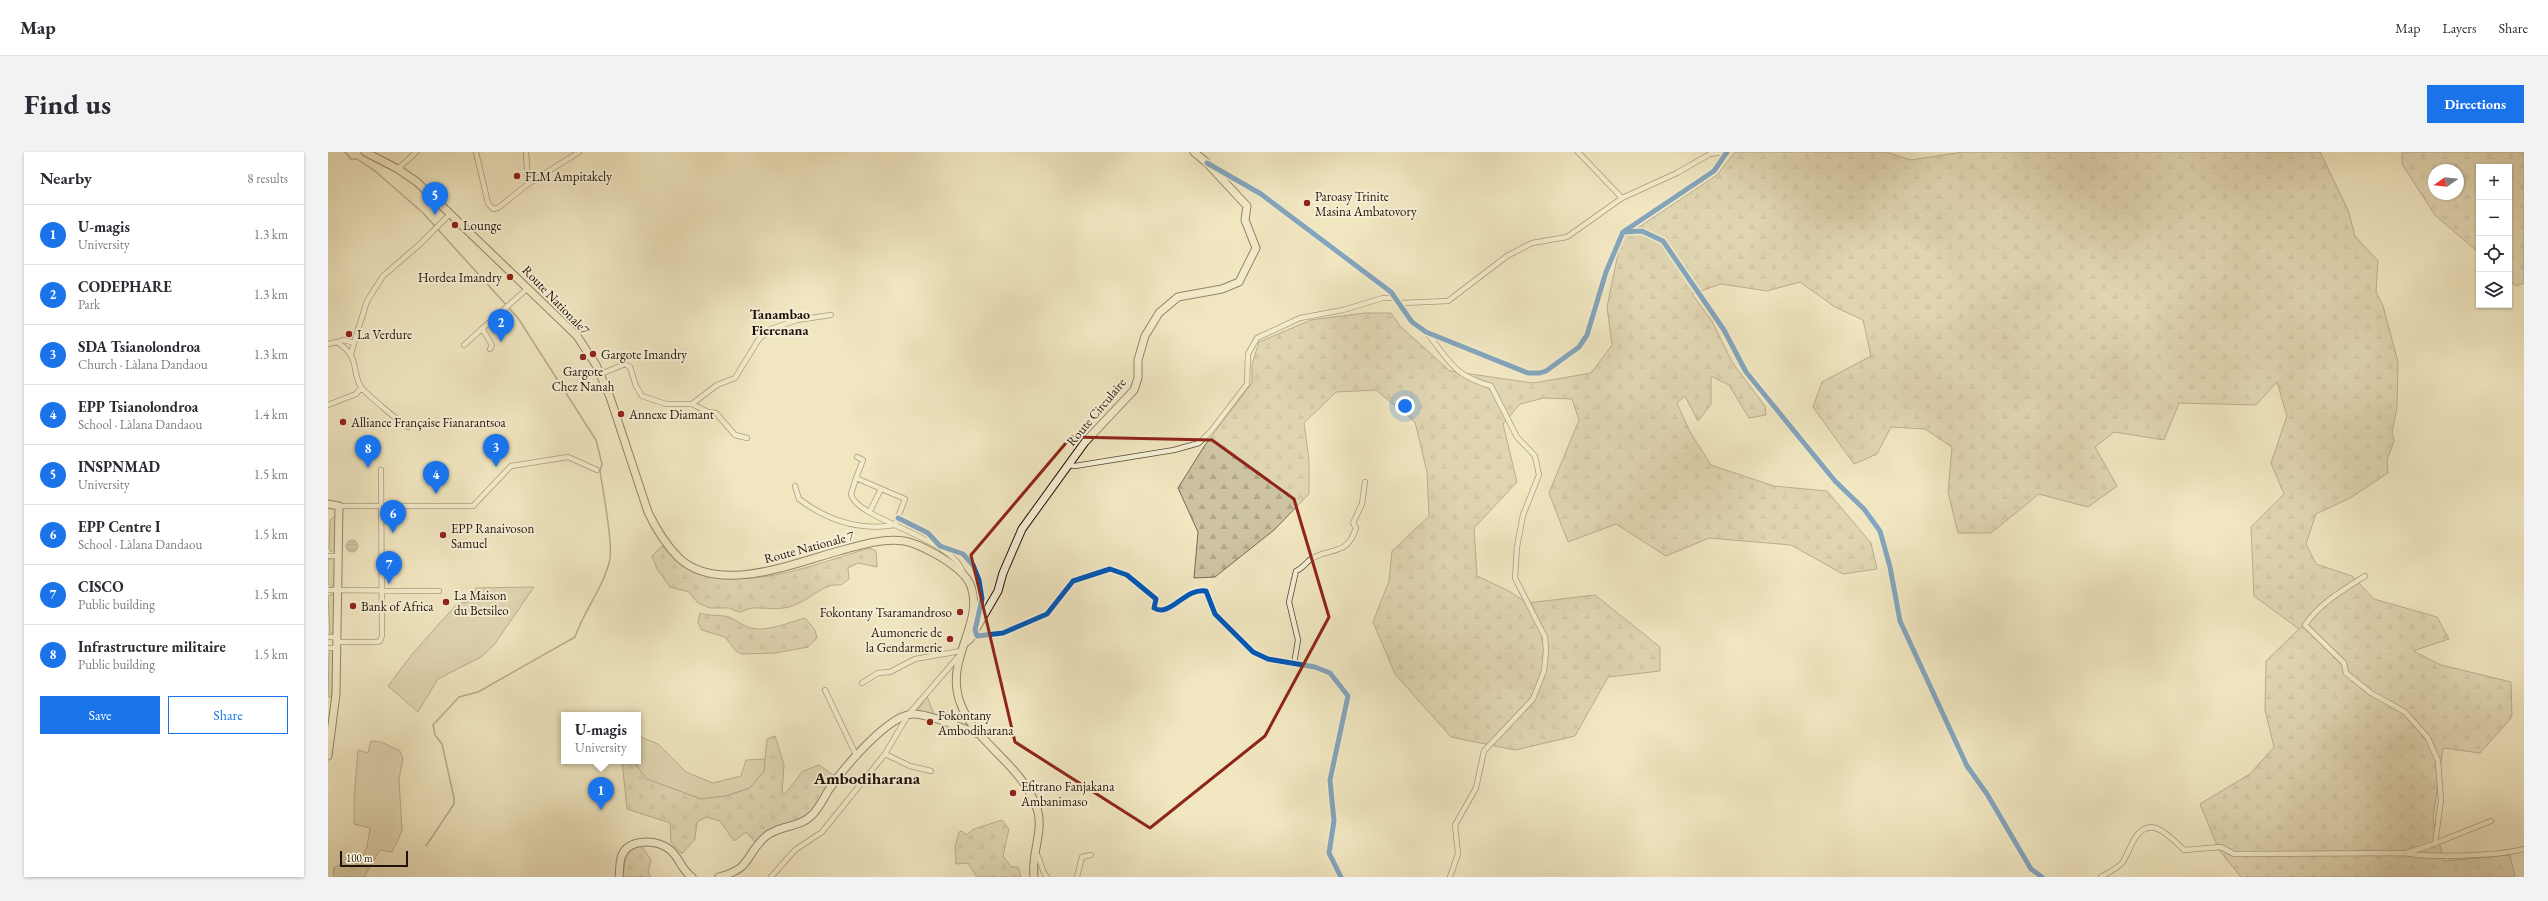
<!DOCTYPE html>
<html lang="en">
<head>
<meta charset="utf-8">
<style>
  body { margin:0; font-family:"EB Garamond",serif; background:#f2f2f3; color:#2b2b33 }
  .controls { position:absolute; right:12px; top:12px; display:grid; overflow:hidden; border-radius:0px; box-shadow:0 1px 3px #0004 }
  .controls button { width:36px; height:36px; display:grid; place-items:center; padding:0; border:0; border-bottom:1px solid #e1e1e2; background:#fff; color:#2b2b33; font:20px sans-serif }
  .compass { position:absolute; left:2100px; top:12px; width:36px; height:36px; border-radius:50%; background:#fff; box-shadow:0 1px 3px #0004; rotate:256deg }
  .scale { position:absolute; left:12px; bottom:10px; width:68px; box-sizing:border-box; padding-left:4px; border:2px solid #221107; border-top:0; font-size:11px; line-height:14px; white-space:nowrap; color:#221107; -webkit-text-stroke:3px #f5efd6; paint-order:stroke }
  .you { position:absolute; left:1077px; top:254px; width:14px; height:14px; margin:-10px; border:3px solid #fff; border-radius:50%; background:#1a73e8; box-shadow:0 0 0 6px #1a73e833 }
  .badge { display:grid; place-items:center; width:26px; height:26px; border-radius:50%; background:#1a73e8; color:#fff; font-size:13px; font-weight:700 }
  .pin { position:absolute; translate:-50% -33px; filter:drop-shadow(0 1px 2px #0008) }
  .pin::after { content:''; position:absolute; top:21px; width:14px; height:12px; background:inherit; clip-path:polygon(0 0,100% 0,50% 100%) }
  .popup { position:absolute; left:233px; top:560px; width:80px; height:52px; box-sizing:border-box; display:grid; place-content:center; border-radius:0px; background:#fff; filter:drop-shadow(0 1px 3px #0005); font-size:13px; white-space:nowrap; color:#7c7c81 }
  .popup b { font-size:15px; color:#2b2b33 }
  .popup::after { content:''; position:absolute; left:50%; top:100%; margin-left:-8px; border:8px solid transparent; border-top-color:#fff }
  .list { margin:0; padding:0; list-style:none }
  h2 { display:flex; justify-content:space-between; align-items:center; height:52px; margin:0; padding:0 16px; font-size:17px }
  h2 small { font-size:13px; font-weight:400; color:#7c7c81 }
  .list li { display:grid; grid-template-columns:26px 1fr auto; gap:12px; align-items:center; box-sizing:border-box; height:60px; padding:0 16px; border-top:1px solid #e1e1e2 }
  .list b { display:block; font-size:15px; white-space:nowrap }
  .list p { margin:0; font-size:13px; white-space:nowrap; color:#7c7c81 }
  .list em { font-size:13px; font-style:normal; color:#7c7c81 }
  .actions { display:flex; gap:8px; padding:12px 16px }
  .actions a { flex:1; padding:9px 0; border:1px solid #1a73e8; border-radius:0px; text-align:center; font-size:14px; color:#1a73e8 }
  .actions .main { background:#1a73e8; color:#fff }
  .icon { flex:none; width:22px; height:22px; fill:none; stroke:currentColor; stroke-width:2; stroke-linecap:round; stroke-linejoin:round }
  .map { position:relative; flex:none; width:2196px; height:725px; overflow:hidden; border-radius:0px }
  header { display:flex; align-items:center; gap:24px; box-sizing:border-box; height:56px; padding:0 20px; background:#fff; border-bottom:1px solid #e1e1e2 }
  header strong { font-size:19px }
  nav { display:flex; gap:22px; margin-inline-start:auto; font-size:14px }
  .intro { display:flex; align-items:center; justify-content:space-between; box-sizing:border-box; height:96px; padding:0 24px }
  h1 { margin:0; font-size:28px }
  .button { padding:10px 18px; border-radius:0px; background:#1a73e8; color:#fff; font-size:14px; font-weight:700 }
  main { display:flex; gap:24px; padding:0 24px }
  aside { flex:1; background:#fff; border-radius:0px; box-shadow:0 1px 3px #0004 }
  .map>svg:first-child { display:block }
  .green { fill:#cdc2a1; stroke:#786a54 }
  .forest { fill:url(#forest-firs); stroke:#786a54; fill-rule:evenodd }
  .water { fill:url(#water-rules); stroke:#746650 }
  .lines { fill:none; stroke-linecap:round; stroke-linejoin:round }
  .stream { stroke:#746650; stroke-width:1.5 }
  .street-casing { stroke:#564635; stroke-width:6 }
  .secondary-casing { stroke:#221107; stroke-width:9 }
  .primary-casing { stroke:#221107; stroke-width:9 }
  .street { stroke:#f5efd6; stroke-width:4.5 }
  .secondary { stroke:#f5efd6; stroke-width:7 }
  .primary { stroke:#f0e6c0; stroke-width:7 }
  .cycleway-casing { stroke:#f5efd6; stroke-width:8 }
  .cycleway { stroke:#0057b8; stroke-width:5 }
  .marked { fill:none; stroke:#8f2418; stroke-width:3; stroke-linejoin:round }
  .poi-dot { fill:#8f2418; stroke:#f5efd6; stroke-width:1.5 }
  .labels { text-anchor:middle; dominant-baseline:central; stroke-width:4; stroke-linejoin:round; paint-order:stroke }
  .poi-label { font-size:13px; fill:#221107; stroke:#f5efd6; text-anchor:start }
  .street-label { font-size:13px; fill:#221107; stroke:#f5efd6 }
  .neighbourhood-label { font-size:14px; font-weight:bold; fill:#221107; stroke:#f5efd6 }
  .district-label { font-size:17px; font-weight:bold; fill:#221107; stroke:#f5efd6 }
</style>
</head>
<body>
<header>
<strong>Map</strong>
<nav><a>Map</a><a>Layers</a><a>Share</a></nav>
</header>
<div class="intro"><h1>Find us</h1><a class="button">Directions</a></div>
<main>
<aside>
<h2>Nearby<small>8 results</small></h2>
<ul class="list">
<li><span class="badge">1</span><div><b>U-magis</b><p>University</p></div><em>1.3 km</em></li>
<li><span class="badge">2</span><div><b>CODEPHARE</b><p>Park</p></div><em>1.3 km</em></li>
<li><span class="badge">3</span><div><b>SDA Tsianolondroa</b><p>Church · Làlana Dandaou</p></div><em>1.3 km</em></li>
<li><span class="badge">4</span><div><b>EPP Tsianolondroa</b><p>School · Làlana Dandaou</p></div><em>1.4 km</em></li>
<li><span class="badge">5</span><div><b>INSPNMAD</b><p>University</p></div><em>1.5 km</em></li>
<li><span class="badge">6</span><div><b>EPP Centre I</b><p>School · Làlana Dandaou</p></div><em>1.5 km</em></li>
<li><span class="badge">7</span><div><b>CISCO</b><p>Public building</p></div><em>1.5 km</em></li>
<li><span class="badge">8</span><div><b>Infrastructure militaire</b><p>Public building</p></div><em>1.5 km</em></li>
</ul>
<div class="actions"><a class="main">Save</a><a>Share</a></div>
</aside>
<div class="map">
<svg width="2196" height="725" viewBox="0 0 2196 725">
  <defs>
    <pattern id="forest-firs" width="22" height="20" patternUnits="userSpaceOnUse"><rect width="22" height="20" fill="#cdc2a1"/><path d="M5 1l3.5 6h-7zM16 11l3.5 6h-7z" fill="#b0a689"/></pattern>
    <pattern id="water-rules" width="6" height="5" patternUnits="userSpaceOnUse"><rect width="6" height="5" fill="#aa9e81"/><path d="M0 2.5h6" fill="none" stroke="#8a7f68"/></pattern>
  </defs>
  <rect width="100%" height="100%" fill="#f0e6c0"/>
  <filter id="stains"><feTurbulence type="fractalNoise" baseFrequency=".005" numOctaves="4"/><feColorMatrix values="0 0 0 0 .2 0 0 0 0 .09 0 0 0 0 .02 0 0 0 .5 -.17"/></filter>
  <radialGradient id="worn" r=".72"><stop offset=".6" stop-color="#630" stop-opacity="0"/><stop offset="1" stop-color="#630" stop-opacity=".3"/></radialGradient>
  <path class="green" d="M 6,365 L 8,366 L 7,397 L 3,400 L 1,397 L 2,368 Z
    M 5,406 L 7,409 L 7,432 L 3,435 L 0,432 L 0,408 Z
    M 206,435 L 166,493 L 153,505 L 110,527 L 90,560 L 60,534 L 85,501 L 129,452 L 143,449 L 148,436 Z
    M 4,442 L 7,445 L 6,480 L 2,483 L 0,444 Z
    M 3,498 L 5,500 L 4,544 L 2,546 L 0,544 L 1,501 Z
    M 599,544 L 607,565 L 590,558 Z
    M 310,579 L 315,586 L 330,592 L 358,620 L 385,631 L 413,624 L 418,608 L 437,607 L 436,619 L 422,636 L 398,644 L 373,647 L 318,627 L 305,609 L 310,609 Z
    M 43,589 L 53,590 L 72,599 L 75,607 L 71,627 L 74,679 L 64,700 L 52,698 L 37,723 L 38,725 L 5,725 L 6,716 L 16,710 L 27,718 L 39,695 L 42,676 L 26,672 L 26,647 L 30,598 L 40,601 Z"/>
  <path class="forest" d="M 1407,0 L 1558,0 L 1583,8 L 1635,0 L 1992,0 L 2020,58 L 2027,84 L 2050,109 L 2048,140 L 2055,154 L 2070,210 L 2069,256 L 2064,280 L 2066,289 L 2059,308 L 2060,321 L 2022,346 L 1988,362 L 1978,392 L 1988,412 L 2024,424 L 2046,447 L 2109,465 L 2121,487 L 2085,499 L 2113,513 L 2183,530 L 2184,565 L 2152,601 L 2115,596 L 2105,667 L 2116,709 L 2182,703 L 2187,725 L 1913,725 L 1891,698 L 1872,652 L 1922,622 L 1946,595 L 1937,558 L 1938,509 L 1971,477 L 1926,444 L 1923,375 L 1956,342 L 1943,311 L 1959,264 L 1949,230 L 1928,253 L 1851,251 L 1836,288 L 1786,280 L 1767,295 L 1789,334 L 1760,355 L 1711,342 L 1663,381 L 1630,381 L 1620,340 L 1624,295 L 1597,277 L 1563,275 L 1549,302 L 1526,312 L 1485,255 L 1494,230 L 1543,204 L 1535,168 L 1507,155 L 1472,130 L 1439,139 L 1393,132 L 1364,142 L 1384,169 L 1404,210 L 1437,254 L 1438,263 L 1421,266 L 1401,233 L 1383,224 L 1383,252 L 1370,269 L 1357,244 L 1349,251 L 1362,280 L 1383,313 L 1446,334 L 1499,339 L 1543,391 L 1549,417 L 1515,422 L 1463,393 L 1381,386 L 1338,404 L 1288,372 L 1240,390 L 1221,341 L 1251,268 L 1244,247 L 1216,246 L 1192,252 L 1175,272 L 1189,330 L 1146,376 L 1149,424 L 1181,439 L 1199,451 L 1267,443 L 1332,495 L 1332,519 L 1280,525 L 1247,584 L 1187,598 L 1123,585 L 1067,522 L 1045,470 L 1061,429 L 1064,399 L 1101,364 L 1099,320 L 1087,270 L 1048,238 L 1008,240 L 976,271 L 981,308 L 981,342 L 946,378 L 887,425 L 866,426 L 870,380 L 850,336 L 877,293 L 924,231 L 924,212 L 931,190 L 983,168 L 1037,161 L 1063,161 L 1072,174 L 1122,219 L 1205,231 L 1263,221 L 1284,193 L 1279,155 L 1293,87 L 1389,23 Z
    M 2074,0 L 2196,0 L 2196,131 L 2188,134 L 2181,128 L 2181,15 L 2151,15 L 2151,101 L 2107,63 L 2074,12 ZM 2106,18 L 2130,18 L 2130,42 L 2106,42 Z
    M 334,394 C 394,454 472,416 542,396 L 548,399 L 549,415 L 530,411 L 520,416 L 521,427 L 513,433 C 496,431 485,445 471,451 C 456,459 445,456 429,456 C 423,455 417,459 411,460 L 401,456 L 382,456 L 370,451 L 361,440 L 342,435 L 329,417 L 324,404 Z
    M 372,461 C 381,464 387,463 396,464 C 405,465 413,473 422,476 C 440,480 459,471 477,466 L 487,478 L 489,486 L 480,495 L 448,501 L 414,502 L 408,499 L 397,485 L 374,478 L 370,471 Z
    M 447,584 L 456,613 L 454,641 L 456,643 L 475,619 L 491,613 L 507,624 L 483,663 C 462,671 444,674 427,690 L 418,680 L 406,689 L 392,669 L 378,665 L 369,670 L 367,687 L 354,702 L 343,690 L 342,671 L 299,657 L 294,609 L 305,609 L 319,627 L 373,647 L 398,644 L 422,636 L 436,619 L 439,587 Z
    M 674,668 L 681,677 L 675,704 L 683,715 L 690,715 L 693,725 L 649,725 L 640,711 L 628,712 L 627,695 L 631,680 L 634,679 L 638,683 L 646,677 Z
    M 313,693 L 323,708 L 320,720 L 323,725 L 295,725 C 296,710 298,698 313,693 Z"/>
  <path class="water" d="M18 394a6 6 0 1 1 12 0a6 6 0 1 1-12 0Z"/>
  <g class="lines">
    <path class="stream" d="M 17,0 L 23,7 L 29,7 L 47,19 L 95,61 L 190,166 L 268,288 L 274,312 L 272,319 C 275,339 285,390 282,407 C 276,435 256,458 247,485 L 150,540 L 131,545 L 105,573 L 107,583 L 114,592 L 126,646 L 126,652 L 98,694"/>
    <g class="street-casing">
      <path id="street" d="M 148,0 L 160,51 L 165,57 L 170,56 L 200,32 L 251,0
        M 198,0 L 200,32
        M 884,14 L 933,42 L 1063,140 L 1084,170 L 1098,180 L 1200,221 L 1212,221 L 1218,219 L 1251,195 L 1259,183 L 1278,120 L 1295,80 L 1386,19 L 1399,0
        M 70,17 L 88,0
        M 1294,46 L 1349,21 L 1382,2 L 1395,0
        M 1295,80 L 1314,79 L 1335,89 L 1396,178 L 1418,220 L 1507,329 L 1536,357 L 1552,379 L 1562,415 L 1572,469 L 1639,614 L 1659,642 L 1703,717 L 1714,725
        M 1073,151 L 1120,149 L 1179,104 L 1204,91 L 1239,85 L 1294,46 L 1250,0
        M 155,178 L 164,193 L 162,197
        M 1099,181 C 1123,211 1125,223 1163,234 L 1189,285 L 1207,304 L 1211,323 L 1195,363 L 1189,395 L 1187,426 L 1217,485 L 1218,499 L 1216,519 L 1205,547 L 1156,599 L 1148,636 L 1127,673 L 1130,702 L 1122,725
        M 9,190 L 16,188 L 26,191 L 39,149 L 55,124 L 92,92 L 122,62
        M 0,192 L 9,190 C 34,207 22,217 33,235 C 36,240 75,273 80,275
        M 136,193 L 200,136
        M 23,202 L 26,191
        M 273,222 L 297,212 L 302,215 L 308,234 L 314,244 L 338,252 L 364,252 L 389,233 L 407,226 L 431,187 L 443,177 L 469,168 L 503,163
        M 364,252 L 380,260 L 388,261 L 407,283 L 419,286
        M 0,253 L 28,242 L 33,236
        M 741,313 L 747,314 L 846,298 L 871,291 L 883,279 L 919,232 L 920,202 L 929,186 L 972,166 L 1015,158 L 1055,146 L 1066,146
        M 528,326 L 535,308 L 529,305
        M 467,334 L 471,347 C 500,369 531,379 567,373
        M 11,354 L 145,354 L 183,314 L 240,305 L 269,318
        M 542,359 L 553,337
        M 570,366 L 600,381 L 612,394 L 635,402 L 645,413 L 651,428 L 654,447 L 647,478 L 649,484 L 675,481 L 719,462 L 745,429 L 782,417 L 799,423 L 828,447 L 826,456 C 842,466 857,435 878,439 L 887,462 L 925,500 L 940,507 L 987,515 L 1002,521 L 1020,544 L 1002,628 L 1006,669 L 1001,701 L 1013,725
        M 567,373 L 577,347 L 528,326 L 523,342 C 527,367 626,386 635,421
        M 0,404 L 10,404
        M 2037,424 C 2015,438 1992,451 1977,473 L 2016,511 L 2018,521 L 2043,541 L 2077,560 L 2100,586 L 2110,609 L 2113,648 L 2107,692
        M 0,438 L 111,439
        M 0,485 L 6,485 L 9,490 L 7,496 L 0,496
        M 9,490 L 48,490 L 52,489 L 54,484 L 53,318
        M 966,512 L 970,488 L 961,450 L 968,419 C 976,416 978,409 985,406 C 1004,395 1019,404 1028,376 L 1025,371 L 1034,352 L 1037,330
        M 534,531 L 550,521 L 562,520 L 587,507 L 633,499
        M 497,538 L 529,605
        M 557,602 L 582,614 L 603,619
        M 708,701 C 714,710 713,719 719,725
        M 2078,701 L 2103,693 L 2163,669
        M 443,725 L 467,698 L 494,680 L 557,602 L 580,563 L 630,505
        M 749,725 L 754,705 L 763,703
        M 1773,725 C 1780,721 1788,717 1794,711 C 1799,704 1802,694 1807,686 C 1823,662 1841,684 1856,698 L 1893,695 L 1906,702 L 2076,701 C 2102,706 2171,704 2196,697"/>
    </g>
    <g class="secondary-casing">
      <path id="secondary" d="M 0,352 L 11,354 L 8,542 L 0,604
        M 637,491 L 642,487 L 670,439 L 675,421 L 694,377 L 757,290 L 806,238 L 810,226 L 810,208 L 817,184 L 831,161 L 850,145 L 894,137 L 911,130 L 928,96 L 917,68 L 919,54 L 879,11 L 866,0
        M 291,725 C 292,718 291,710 294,703 C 301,687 327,687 341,697 C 351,704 353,718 364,725
        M 391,725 C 425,716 416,704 437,685 C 450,673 471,676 483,664 C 491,657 496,645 502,636 C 515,617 562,560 587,562 C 608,564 632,576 651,582"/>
    </g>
    <g class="primary-casing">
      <path id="primary" d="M 37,0 L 70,17 L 89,30 L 249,184 L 268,213 L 282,245 L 320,360 C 328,377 338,393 351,406 C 391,443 467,411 511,399 C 532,393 555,386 576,389 C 589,391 600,398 611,404 C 621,410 637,421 642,432 C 658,470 616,506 632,550 C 646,592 697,613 710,660 C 715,681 703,703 706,725"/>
    </g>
    <use href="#street" class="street"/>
    <use href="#secondary" class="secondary"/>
    <use href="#primary" class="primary"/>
    <g class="cycleway-casing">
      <path id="cycleway" d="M 879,11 L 933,42 L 1063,140 L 1084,170 L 1098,180 L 1200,221 L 1212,221 L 1218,219 L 1251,195 L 1259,183 L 1278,120 L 1295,80 L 1386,19 L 1399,0
        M 1295,80 L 1314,79 L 1335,89 L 1396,178 L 1418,220 L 1507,329 L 1536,357 L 1552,379 L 1562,415 L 1572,469 L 1639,614 L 1659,642 L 1703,717 L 1714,725
        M 570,366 L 600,381 L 612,394 L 635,402 L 645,413 L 651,428 L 654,447 L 647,478 L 649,484 L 675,481 L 719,462 L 745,429 L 782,417 L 799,423 L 828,447 L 826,456 C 842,466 857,435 878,439 L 887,462 L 925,500 L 940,507 L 987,515 L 1002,521 L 1020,544 L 1002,628 L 1006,669 L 1001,701 L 1013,725"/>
    </g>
    <use href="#cycleway" class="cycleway"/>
  </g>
  <path d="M0 0H2196V725H0ZM 743,285 L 884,288 L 966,347 L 1001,465 L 937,584 L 822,676 L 687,590 L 643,403 Z" fill="#f0e6c0" fill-opacity=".55" fill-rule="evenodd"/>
  <path class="marked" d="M 743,285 L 884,288 L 966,347 L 1001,465 L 937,584 L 822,676 L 687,590 L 643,403 Z"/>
  <g class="poi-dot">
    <circle cx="189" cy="24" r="4"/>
    <circle cx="979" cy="51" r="4"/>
    <circle cx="127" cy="73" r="4"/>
    <circle cx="182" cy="125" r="4"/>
    <circle cx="21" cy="182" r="4"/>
    <circle cx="265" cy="202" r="4"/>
    <circle cx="255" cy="205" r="4"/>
    <circle cx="293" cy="262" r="4"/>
    <circle cx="15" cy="270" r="4"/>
    <circle cx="115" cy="383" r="4"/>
    <circle cx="118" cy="450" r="4"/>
    <circle cx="25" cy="454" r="4"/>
    <circle cx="632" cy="460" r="4"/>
    <circle cx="622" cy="487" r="4"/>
    <circle cx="602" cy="570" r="4"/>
    <circle cx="685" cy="641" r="4"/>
  </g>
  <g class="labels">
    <g class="poi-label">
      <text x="197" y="24">FLM Ampitakely</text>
      <text x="987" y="44">Paroasy Trinite<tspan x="987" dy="15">Masina Ambatovory</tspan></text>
      <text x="135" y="73">Lounge</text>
      <text x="174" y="125" text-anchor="end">Hordea Imandry</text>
      <text x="29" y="182">La Verdure</text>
      <text x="273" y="202">Gargote Imandry</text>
      <text x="255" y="219" text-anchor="middle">Gargote<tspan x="255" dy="15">Chez Nanah</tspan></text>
      <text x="301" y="262">Annexe Diamant</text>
      <text x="23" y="270">Alliance Française Fianarantsoa</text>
      <text x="123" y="376">EPP Ranaivoson<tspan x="123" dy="15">Samuel</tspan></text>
      <text x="126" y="443">La Maison<tspan x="126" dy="15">du Betsileo</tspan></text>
      <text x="33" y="454">Bank of Africa</text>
      <text x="624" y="460" text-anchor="end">Fokontany Tsaramandroso</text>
      <text x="614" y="480" text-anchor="end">Aumonerie de<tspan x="614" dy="15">la Gendarmerie</tspan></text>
      <text x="610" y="563">Fokontany<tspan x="610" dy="15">Ambodiharana</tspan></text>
      <text x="693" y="634">Efitrano Fanjakana<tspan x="693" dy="15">Ambanimaso</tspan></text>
    </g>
    <g class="street-label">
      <text transform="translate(228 148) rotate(46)">Route Nationale7</text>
      <text transform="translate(768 260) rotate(-50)">Route Circulaire</text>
      <text transform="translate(481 395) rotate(-15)">Route Nationale 7</text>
    </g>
    <g class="neighbourhood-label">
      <text x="452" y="162">Tanambao<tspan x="452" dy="16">Fierenana</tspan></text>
    </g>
    <g class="district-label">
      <text x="539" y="626">Ambodiharana</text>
    </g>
  </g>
  <rect width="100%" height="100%" filter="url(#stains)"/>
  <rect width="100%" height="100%" fill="url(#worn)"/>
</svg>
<div class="controls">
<button>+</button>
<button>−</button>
<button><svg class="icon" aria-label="locate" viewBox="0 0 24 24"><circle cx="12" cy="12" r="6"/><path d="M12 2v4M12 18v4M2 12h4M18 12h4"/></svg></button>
<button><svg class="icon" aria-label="layers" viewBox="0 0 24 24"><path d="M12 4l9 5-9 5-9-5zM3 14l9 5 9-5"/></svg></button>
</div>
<svg class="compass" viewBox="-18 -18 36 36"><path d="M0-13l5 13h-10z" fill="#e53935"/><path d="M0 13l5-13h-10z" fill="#7c7c81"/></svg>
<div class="scale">100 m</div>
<div class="you"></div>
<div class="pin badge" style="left:273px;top:658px">1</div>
<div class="popup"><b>U-magis</b>University</div>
<div class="pin badge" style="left:173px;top:190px">2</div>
<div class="pin badge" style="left:168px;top:315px">3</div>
<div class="pin badge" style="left:108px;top:342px">4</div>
<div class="pin badge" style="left:107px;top:63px">5</div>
<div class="pin badge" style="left:65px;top:381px">6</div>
<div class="pin badge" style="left:61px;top:432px">7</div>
<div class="pin badge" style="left:40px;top:316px">8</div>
</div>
</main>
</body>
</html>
